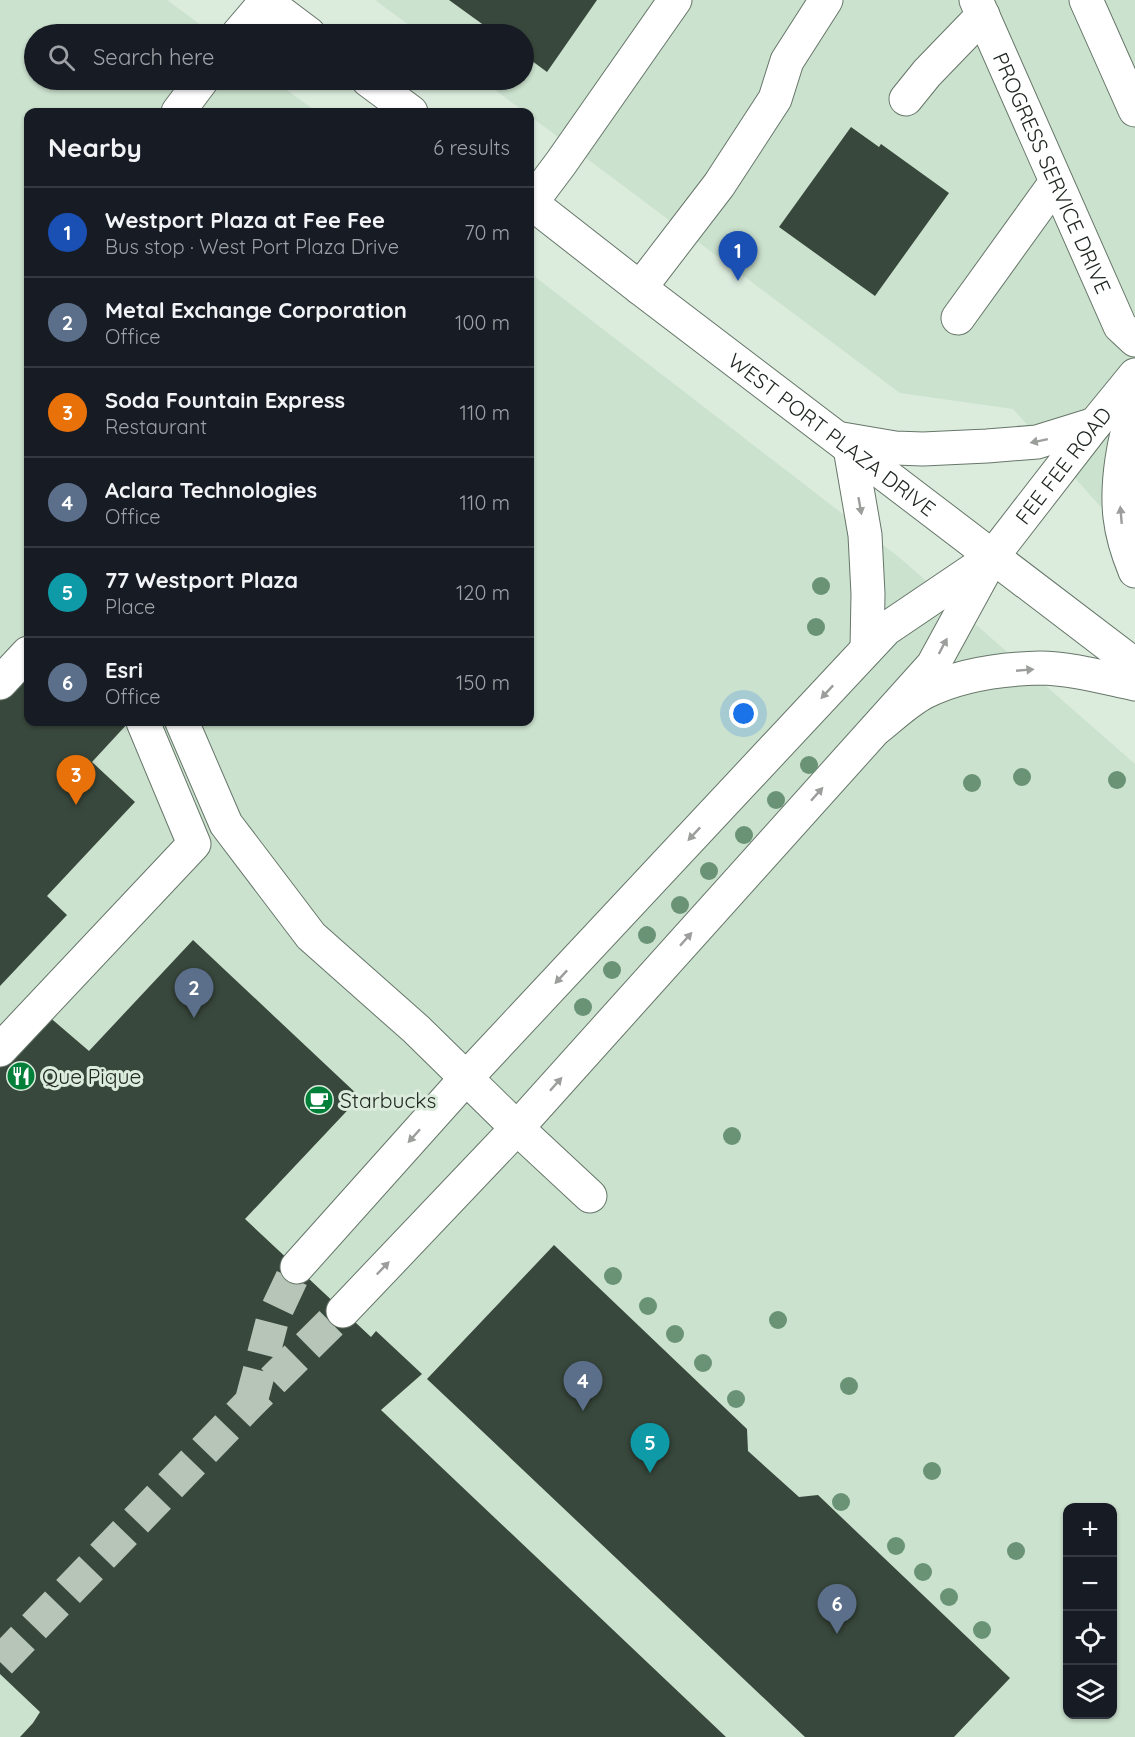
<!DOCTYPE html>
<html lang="en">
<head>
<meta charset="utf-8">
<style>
  body { margin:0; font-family:Quicksand,sans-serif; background:#242831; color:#f1f3f6 }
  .controls { position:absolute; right:18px; bottom:18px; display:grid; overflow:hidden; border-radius:12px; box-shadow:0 2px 4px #0004 }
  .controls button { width:54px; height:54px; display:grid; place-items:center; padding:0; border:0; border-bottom:2px solid #363941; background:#171b24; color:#f1f3f6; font:30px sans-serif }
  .you { position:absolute; left:744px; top:714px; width:21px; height:21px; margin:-15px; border:4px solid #fff; border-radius:50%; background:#1a73e8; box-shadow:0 0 0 9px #1a73e833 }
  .badge { display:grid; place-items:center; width:39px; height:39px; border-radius:50%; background:#d93025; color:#fff; font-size:20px; font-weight:700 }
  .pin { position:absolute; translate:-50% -50px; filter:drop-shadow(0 2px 3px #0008) }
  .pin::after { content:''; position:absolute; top:32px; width:21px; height:18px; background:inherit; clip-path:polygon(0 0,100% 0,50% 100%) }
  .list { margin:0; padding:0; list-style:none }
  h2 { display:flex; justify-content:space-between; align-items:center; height:78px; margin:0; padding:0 24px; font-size:26px }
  h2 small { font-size:20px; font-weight:400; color:#9ea1a6 }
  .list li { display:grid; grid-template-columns:39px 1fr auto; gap:18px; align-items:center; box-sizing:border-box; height:90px; padding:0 24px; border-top:2px solid #363941 }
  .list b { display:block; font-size:22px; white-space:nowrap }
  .list p { margin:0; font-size:20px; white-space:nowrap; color:#9ea1a6 }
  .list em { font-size:20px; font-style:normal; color:#9ea1a6 }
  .icon { flex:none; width:33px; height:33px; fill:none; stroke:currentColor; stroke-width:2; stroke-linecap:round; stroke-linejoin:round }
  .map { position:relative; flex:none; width:1135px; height:1737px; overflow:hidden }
  .search { position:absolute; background:#171b24; box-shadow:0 2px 4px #0004; left:24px; top:24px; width:510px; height:66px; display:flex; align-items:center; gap:15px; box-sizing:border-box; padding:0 21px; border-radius:33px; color:#9ea1a6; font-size:22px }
  .panel { position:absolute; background:#171b24; box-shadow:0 2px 4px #0004; left:24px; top:108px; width:510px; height:618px; border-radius:12px }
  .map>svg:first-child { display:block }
  .built { fill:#cbe2ce; fill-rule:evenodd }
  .building { fill:#39483c }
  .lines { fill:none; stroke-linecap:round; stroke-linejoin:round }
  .minor-tunnel { stroke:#b6c5b7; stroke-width:33; stroke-dasharray:33 16; stroke-linecap:butt }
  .minor-casing { stroke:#667669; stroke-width:35 }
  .major-casing { stroke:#667669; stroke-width:35 }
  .minor { stroke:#fff; stroke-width:33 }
  .major { stroke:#fff; stroke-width:33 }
  .tree { fill:#6a9376 }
  .oneway { fill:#9b9e9b }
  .labels { text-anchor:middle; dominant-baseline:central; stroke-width:6; stroke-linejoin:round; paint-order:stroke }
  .street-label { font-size:21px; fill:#202721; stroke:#dbecdd }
  .poi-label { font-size:21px; fill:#202721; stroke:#dbecdd; text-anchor:start }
</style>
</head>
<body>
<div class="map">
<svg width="1135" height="1737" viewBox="0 0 1135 1737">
  <rect width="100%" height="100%" fill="#dbecdd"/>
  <path class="built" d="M 0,0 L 167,0 L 213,34 L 34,34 L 34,80 L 273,80 L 317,112 L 28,112 L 28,722 L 530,722 L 530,273 L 900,558 L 1135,764 L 1135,1737 L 0,1737 ZM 1068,1508 L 1112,1508 L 1112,1714 L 1068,1714 Z
    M 375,0 L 1135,0 L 1135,545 L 1013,409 L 900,393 L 530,116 L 530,112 L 525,112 L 481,80 L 524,80 L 524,34 L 421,34 Z"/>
  <path class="building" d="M 449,0 L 597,0 L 547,72 L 524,55 L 524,34 L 496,34 Z
    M 851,127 L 879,147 L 881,144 L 949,193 L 875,296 L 779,227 Z
    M 28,665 L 28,722 L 129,722 L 92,762 L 135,802 L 47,896 L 67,915 L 0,986 L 0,695 Z
    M 193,940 L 360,1097 L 245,1219 L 371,1337 L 376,1331 L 422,1374 L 381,1410 L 726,1737 L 20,1737 L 33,1723 L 40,1712 L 0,1674 L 0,1066 L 47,1015 L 89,1051 Z
    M 554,1245 L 747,1429 L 748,1451 L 799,1497 L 818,1495 L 1010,1678 L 954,1737 L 805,1737 L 427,1379 Z"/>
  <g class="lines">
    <path class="minor-tunnel" d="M 251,1402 L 273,1318 L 297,1267
      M 0,1662 L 250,1403 L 343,1311"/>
    <g class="minor-casing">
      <g id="minor">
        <path id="s1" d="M 976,0 L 1120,326 L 1135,340"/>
        <path d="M 1086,0 L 1135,110"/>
        <path d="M 238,34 L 267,0"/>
        <path d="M 906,99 L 927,73 L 983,15"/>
        <path d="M 178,112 L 202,80"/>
        <path d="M 531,203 L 561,163 L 675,0"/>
        <path d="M 640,288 L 719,185 L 775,99 L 787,61 L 826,0"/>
        <path d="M 958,318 L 1056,182"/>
        <path d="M 0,683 L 28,653"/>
        <path d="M 182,722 L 226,824 L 311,936 L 416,1029 L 517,1128 L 590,1196"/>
        <path d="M 0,1050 L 194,844 L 143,722"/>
        <path d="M 297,1267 L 467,1077 L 886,629 L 988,560"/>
        <path id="s2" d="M 343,1311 L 517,1128 L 933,665 L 992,557 L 1095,424 L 1135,375"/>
      </g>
    </g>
    <g class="major-casing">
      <g id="major">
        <path d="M 264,0 L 309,34"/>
        <path d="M 368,80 L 411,112"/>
        <path id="s3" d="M 530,202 L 640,288 L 1135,665"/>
        <path d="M 1135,405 C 1124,438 1116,482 1120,517 C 1122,535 1128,554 1135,571"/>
        <path d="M 842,439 L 895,448 L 923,449 L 987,446 L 1037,442 L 1095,424"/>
        <path d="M 850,448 L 865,535 L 868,594 L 867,649"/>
        <path d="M 877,728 C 891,717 909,700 925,692 C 959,675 1002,669 1040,668 C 1069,668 1106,678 1135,684"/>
      </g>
    </g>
    <use href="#minor" class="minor"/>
    <use href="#major" class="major"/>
  </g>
  <g class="tree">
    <circle cx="821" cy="586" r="9"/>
    <circle cx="816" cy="627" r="9"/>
    <circle cx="809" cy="765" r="9"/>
    <circle cx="1022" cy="777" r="9"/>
    <circle cx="1117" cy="780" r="9"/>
    <circle cx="972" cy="783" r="9"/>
    <circle cx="776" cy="800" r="9"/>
    <circle cx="744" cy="835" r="9"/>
    <circle cx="709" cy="871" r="9"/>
    <circle cx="680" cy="905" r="9"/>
    <circle cx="647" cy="935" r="9"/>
    <circle cx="612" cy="970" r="9"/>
    <circle cx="583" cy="1007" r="9"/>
    <circle cx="732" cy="1136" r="9"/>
    <circle cx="613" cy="1276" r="9"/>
    <circle cx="648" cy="1306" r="9"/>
    <circle cx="778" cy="1320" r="9"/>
    <circle cx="675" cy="1334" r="9"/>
    <circle cx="703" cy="1363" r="9"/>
    <circle cx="849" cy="1386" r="9"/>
    <circle cx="736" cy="1399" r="9"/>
    <circle cx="932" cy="1471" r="9"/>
    <circle cx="841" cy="1502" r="9"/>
    <circle cx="896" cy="1546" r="9"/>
    <circle cx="1016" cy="1551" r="9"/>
    <circle cx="923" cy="1572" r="9"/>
    <circle cx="949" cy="1597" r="9"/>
    <circle cx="982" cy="1630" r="9"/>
  </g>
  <defs><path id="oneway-solid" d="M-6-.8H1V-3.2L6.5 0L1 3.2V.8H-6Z" transform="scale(1.5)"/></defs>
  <g class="oneway">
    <use href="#oneway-solid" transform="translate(1039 441) rotate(168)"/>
    <use href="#oneway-solid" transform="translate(860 506) rotate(80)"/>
    <use href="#oneway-solid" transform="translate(1121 515) rotate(-95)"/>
    <use href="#oneway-solid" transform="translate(943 646) rotate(-62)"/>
    <use href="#oneway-solid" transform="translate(1025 670) rotate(-5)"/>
    <use href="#oneway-solid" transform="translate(827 692) rotate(133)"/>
    <use href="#oneway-solid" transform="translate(817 794) rotate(-48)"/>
    <use href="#oneway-solid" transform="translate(694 834) rotate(133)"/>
    <use href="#oneway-solid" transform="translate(686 939) rotate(-48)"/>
    <use href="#oneway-solid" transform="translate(561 977) rotate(133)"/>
    <use href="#oneway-solid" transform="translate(556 1084) rotate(-48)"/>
    <use href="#oneway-solid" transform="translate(414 1136) rotate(132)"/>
    <use href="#oneway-solid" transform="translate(383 1268) rotate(-46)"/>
  </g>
  <defs>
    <g id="restaurant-disc" transform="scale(1.5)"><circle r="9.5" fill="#027f38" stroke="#dbecdd"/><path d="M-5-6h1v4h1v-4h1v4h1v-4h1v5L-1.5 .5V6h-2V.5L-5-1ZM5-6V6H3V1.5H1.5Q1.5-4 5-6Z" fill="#fff"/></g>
    <g id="cafe-disc" transform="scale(1.5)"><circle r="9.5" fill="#027f38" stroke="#dbecdd"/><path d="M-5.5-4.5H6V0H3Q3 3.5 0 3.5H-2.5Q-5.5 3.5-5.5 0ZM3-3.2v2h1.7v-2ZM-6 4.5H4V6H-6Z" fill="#fff"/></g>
  </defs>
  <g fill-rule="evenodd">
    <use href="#restaurant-disc" x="21" y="1076"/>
    <use href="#cafe-disc" x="319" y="1100"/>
  </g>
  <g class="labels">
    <g class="street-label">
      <text stroke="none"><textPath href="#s1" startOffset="189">PROGRESS SERVICE DRIVE</textPath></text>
      <text stroke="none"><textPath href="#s3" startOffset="381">WEST PORT PLAZA DRIVE</textPath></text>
      <text stroke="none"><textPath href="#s2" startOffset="1114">FEE FEE ROAD</textPath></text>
    </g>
    <g class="poi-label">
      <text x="42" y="1076">Que Pique</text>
      <text x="340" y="1100">Starbucks</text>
    </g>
  </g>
</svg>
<div class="controls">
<button>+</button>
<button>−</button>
<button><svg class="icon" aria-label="locate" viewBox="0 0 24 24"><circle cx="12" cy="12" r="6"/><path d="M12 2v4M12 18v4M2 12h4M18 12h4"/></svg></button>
<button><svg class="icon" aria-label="layers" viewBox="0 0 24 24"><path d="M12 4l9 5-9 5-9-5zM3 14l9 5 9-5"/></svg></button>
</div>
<div class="you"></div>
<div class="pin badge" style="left:738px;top:281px;background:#1a4fb4">1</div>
<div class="pin badge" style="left:194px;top:1018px;background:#5c6f8a">2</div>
<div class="pin badge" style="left:76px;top:805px;background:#e8710a">3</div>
<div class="pin badge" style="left:583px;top:1411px;background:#5c6f8a">4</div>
<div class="pin badge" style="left:650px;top:1473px;background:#0f9aa8">5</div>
<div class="pin badge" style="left:837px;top:1634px;background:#5c6f8a">6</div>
<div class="search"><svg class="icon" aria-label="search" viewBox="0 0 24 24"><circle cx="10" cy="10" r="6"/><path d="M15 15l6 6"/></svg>Search here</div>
<section class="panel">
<h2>Nearby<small>6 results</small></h2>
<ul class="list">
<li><span class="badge" style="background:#1a4fb4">1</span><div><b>Westport Plaza at Fee Fee</b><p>Bus stop · West Port Plaza Drive</p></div><em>70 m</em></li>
<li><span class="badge" style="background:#5c6f8a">2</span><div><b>Metal Exchange Corporation</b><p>Office</p></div><em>100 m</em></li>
<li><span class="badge" style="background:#e8710a">3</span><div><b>Soda Fountain Express</b><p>Restaurant</p></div><em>110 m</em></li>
<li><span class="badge" style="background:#5c6f8a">4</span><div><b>Aclara Technologies</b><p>Office</p></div><em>110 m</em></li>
<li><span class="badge" style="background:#0f9aa8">5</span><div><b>77 Westport Plaza</b><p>Place</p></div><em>120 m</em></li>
<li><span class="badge" style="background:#5c6f8a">6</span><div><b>Esri</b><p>Office</p></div><em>150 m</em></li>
</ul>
</section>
</div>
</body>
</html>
